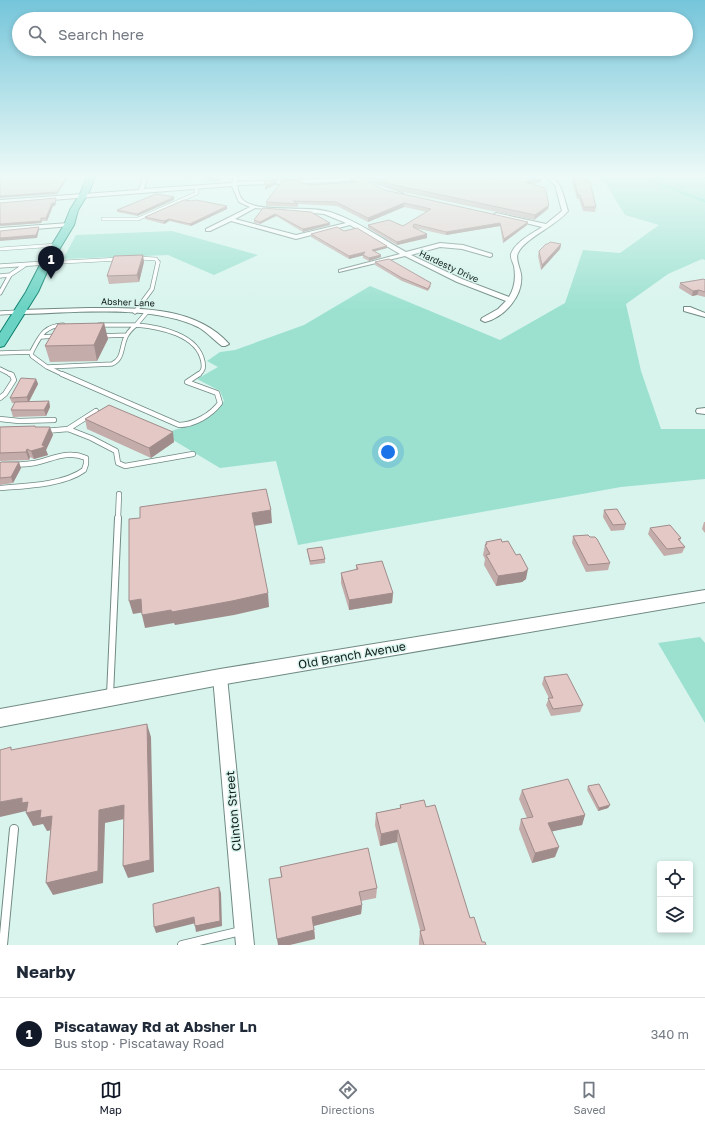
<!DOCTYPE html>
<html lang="en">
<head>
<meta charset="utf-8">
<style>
  body { margin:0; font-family:"Golos Text",sans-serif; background:#f2f2f3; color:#1f2937 }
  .controls { position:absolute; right:12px; bottom:12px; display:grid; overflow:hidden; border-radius:4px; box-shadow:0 2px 6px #0003 }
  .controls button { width:36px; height:36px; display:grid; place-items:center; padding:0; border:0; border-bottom:1px solid #e0e1e3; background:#fff; color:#1f2937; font:20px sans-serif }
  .you { position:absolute; left:388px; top:452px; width:14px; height:14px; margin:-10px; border:3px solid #fff; border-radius:50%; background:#1a73e8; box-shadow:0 0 0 6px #1a73e833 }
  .badge { display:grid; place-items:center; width:26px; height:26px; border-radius:50%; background:#111827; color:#fff; font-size:13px; font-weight:700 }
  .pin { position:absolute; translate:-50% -33px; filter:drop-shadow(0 1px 2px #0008) }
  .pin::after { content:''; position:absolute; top:21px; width:14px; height:12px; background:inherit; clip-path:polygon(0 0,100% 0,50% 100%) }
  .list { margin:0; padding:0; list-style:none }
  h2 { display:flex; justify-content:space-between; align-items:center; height:52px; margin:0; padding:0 16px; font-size:17px }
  h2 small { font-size:13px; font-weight:400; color:#747a83 }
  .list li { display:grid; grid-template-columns:26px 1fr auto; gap:12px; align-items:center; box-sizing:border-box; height:72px; padding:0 16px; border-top:1px solid #e0e1e3 }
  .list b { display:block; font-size:15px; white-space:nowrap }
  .list p { margin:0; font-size:13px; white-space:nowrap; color:#747a83 }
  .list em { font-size:13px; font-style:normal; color:#747a83 }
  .icon { flex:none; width:22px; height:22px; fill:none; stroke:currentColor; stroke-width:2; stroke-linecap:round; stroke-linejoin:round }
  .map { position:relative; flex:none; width:705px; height:945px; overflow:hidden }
  .search { position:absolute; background:#fff; box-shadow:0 2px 6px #0003; left:12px; right:12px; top:12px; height:44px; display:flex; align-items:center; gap:10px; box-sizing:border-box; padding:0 14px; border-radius:22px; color:#747a83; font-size:15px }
  .sheet { height:124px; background:#fff }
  nav { display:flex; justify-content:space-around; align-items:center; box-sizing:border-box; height:56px; border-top:1px solid #e0e1e3; background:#fff; font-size:11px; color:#747a83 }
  nav a { display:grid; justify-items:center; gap:2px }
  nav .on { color:#111827 }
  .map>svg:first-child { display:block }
  .green { fill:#9ce1d0 }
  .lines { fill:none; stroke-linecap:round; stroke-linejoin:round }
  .stream { stroke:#6adfc6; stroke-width:2.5 }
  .service-far4-casing { stroke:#708a83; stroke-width:4 }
  .service-far3-casing { stroke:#708a83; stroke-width:5 }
  .service-far2-casing { stroke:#708a83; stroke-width:6 }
  .service-far1-casing { stroke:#708a83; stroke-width:8 }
  .service-casing { stroke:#708a83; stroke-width:10 }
  .minor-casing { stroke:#708a83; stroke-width:2 }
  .secondary-casing { stroke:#708a83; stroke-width:2 }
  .primary-casing { stroke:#097e6d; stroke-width:2 }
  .service-far4 { stroke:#fff; stroke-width:3 }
  .service-far3 { stroke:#fff; stroke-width:3.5 }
  .service-far2 { stroke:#fff; stroke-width:4.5 }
  .service-far1 { stroke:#fff; stroke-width:6 }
  .service { stroke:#fff; stroke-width:8 }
  .minor { fill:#fff; fill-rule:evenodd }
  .secondary { fill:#fff; fill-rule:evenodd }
  .primary { fill:#6ad3c3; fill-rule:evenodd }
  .wall { fill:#c4acaa }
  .shaded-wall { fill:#a08c8b }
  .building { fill:#e4c8c6; stroke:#a08c8b }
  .labels { text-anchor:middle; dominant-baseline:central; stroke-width:3; stroke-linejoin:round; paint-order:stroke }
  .far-street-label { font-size:9px; fill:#0f1917; stroke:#d8f4ed }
  .near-street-label { font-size:12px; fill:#0f1917; stroke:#d8f4ed }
</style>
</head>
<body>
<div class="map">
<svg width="705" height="945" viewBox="0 0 705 945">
  <rect width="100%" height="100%" fill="#d8f4ed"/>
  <path class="green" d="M 597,177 L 705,177 L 705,260 L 702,259 L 668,274 L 626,304 L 641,371 L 661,429 L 705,429 L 705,479 L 621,487 L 298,545 L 276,461 L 220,468 L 163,434 C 184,426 212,422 224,401 L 220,391 L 197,379 L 218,367 L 207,361 L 220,352 L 235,350 L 304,325 L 370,286 L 500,340 L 565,303 L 583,250 L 620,253 L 659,225 L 625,215 L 606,184 Z
    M 172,231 L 258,255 L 214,275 L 168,255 L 63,259 L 76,235 Z
    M 700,637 L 705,643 L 705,723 L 658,643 Z"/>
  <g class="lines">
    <path class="stream" d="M 648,177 L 662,185 L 705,201"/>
    <g class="service-far4-casing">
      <path id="service-far4" d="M 103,219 L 138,219 L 197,193 L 196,188
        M 0,249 L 57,245
        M 138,258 L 156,259 L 158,263
        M 44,263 L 120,259"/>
    </g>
    <g class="service-far3-casing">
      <path id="service-far3" d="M 0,266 L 61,262
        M 0,276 L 10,275 L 25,265
        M 0,293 L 10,275
        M 135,312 L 152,289 L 158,262
        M 0,313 L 18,312
        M 99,325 L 136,325
        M 136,325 C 159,327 198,334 203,362 C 204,369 203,371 198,375
        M 136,325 L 147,312
        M 100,336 L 127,335
        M 41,337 L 56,336
        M 0,353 L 32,352
        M 47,367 L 32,356 L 31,353 C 40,337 43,326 63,325
        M 0,369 L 12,375
        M 64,375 L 47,367 L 112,364 C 123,359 121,349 125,339 C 127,333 131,329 136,325"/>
    </g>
    <g class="service-far2-casing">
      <path id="service-far2" d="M 62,374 L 179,425 C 194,425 211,415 220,403 L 217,393 L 187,382 L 199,374
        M 0,398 L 5,394 L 14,380 L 12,375 L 10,374
        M 0,419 L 19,421 L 54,420
        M 68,429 L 91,438 L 116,451 L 118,463 L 125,466 L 193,454
        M 45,431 L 68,429 L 96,411
        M 0,465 C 11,465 23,465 35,463 C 53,459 67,450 86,458 L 86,464 L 84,470 C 64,485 24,486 0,488
        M 118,519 L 119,494"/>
    </g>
    <g class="service-far1-casing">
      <path id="service-far1" d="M 110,695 L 118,518"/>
    </g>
    <g class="service-casing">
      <path id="service" d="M 3,945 L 14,829
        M 182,945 L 241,931"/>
    </g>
    <g class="minor-casing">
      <path id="minor" d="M 143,177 L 147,177 L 144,189 L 232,183 L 234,177 L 238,177 L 237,182 L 368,177 L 366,178 L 335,182 L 237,185 C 238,190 239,196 243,200 C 258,214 310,204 333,213 C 359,222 382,239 406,252 L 440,243 L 463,245 L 492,254 L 492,256 L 490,257 L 462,249 L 440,247 L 411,255 L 462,279 L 509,297 C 515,287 516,277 514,266 C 513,262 510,258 511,254 C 515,242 533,233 542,227 L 493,215 L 496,213 L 546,224 L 562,211 L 555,185 L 546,177 C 562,177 564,199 568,211 C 556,226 525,238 518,253 C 515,258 520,268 521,274 C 524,295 505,317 485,322 L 481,320 L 482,318 L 498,309 L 506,301 L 457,282 L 405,256 L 339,272 L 339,270 L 400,254 L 350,225 L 296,239 L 231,221 L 210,231 L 206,231 L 206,229 L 250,207 L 239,202 L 232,186 L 0,204 L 0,200 L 139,190 ZM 255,208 L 324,214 L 346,223 L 296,235 L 235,219 Z
        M 370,182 L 402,193 L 403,194 L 398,195 L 368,185 L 367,184 Z
        M 69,223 L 71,224 L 71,226 L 0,232 L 0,228 Z
        M 684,307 L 690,307 L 705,313 L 705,317 L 684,311 Z
        M 88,308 C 134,308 195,305 229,344 L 225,346 L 222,346 C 214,340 207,332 198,327 C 151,304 72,313 21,314 L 17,312 L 21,310 Z
        M 705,408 L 705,414 L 697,413 L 696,411 L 697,409 Z
        M 220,671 L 225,673 L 227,677 L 254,945 L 236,945 L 213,677 L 215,673 Z"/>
    </g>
    <g class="secondary-casing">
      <path id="secondary" d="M 705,590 L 705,602 L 220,685 L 0,727 L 0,709 L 220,669 Z"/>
    </g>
    <g class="primary-casing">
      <path id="primary" d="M 87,177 L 95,177 L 89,192 L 78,210 L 74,225 L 51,263 L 38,292 L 6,343 L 4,346 L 0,347 L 0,333 L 26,292 L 41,263 L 64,225 L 70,210 L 81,192 Z"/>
    </g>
    <use href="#service-far4" class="service-far4"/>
    <use href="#service-far3" class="service-far3"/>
    <use href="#service-far2" class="service-far2"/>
    <use href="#service-far1" class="service-far1"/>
    <use href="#service" class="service"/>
    <use href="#minor" class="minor"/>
    <use href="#secondary" class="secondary"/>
    <use href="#primary" class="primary"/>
  </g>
  <path class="wall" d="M 186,177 L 220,177 L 220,181 L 207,181 L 207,178 L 186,179 Z
    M 253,177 L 303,177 L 303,178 L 264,179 L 263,177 L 253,178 Z
    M 368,177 L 502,177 L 490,179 L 541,182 L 532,184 L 548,209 L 534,220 L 389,189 L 368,179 Z
    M 571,177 L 582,177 L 596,207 L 595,212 L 583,211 L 579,199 L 577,199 Z
    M 349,178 L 385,190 L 528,222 L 527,225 L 503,243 L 500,226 L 446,235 L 415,228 L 427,234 L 427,238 L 397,245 L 368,228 L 368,225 L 403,226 L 427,212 L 404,207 L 368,222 L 337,206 L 298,204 L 298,207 L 266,206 L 266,202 L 311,185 L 351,182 L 349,181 Z
    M 174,200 L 137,216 L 117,212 L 117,210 Z
    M 56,201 L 55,206 L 53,206 L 47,221 L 42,221 L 41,223 L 0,226 Z
    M 192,201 L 227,206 L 227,209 L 191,226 L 169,221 L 164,224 L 145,219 L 145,217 Z
    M 263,208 L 330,225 L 303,232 L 276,216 L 260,224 L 254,223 L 254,220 Z
    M 344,231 L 387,248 L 375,251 L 381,257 L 369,261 L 363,258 L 363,255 L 349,259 L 311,237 L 311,234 Z
    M 548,244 L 561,244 L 560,249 L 541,270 L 538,256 L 539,251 Z
    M 144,262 L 139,282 L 109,284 L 107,276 Z
    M 375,262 L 431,286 L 428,291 L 402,281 L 375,265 Z
    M 705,280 L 705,297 L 697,295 L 692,296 L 679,288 L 680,283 Z
    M 104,323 L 108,339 L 97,361 L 50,362 L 45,346 Z
    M 36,379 L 38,384 L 29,402 L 49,401 L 50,407 L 46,416 L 13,417 L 11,410 L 15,403 L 12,403 L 10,398 Z
    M 85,419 L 174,442 L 151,458 L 87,429 Z
    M 35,426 L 36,427 L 53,435 L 46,450 L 48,455 L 34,459 L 30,457 L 29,460 L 0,461 L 0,427 Z
    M 0,463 L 21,468 L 13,483 L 0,485 Z
    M 604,510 L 626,524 L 624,530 L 611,531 L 603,517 Z
    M 704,522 L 705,522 L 705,533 L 702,529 Z
    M 650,528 L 681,538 L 680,541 L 685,547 L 682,553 L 664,556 L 648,534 Z
    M 573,536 L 610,563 L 608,570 L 586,572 L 572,543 Z
    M 486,542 L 502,542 L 526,579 L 522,582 L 496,586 L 484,565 L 485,559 L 483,555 L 485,545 Z
    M 307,549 L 325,559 L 325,563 L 310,565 Z
    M 356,565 L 393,593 L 392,603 L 349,610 L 341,583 L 341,573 L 356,570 Z
    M 544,677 L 583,705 L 580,712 L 551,716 L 546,705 L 549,698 L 542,684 Z
    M 588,786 L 610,805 L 608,808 L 598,811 L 587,790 Z
    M 522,790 L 585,815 L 582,825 L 552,831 L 555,857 L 532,863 L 519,829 L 521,819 L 527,818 L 519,799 Z
    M 400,805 L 426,807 L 470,918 L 482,942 L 486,945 L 419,945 L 419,942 L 420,930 L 397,842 L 380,846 L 375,825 L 376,813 L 400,808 Z
    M 280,867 L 377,888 L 376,898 L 361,901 L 362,905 L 361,914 L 314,926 L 315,939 L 281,877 Z"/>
  <path class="shaded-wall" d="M 67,177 L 69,177 L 57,194 L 0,198 L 0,196 Z
    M 487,177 L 502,177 L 487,179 Z
    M 542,177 L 541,182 L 524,186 L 525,182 Z
    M 277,180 L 277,184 L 265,190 L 265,186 Z
    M 174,197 L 174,200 L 137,216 L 137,214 Z
    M 56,198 L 56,201 L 55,206 L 53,206 L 47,221 L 46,218 L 52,203 Z
    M 404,203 L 404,207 L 368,222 L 368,218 Z
    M 549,205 L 548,209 L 534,220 L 535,215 Z
    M 227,206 L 227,209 L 191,226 L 190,224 Z
    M 275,214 L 276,216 L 260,224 L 260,222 Z
    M 41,218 L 42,221 L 41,223 L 0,226 L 0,224 Z
    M 169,219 L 169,221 L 164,224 L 164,221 Z
    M 528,222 L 527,225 L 503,243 L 504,239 Z
    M 330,223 L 330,225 L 303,232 L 303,229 Z
    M 500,223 L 500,226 L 446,235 L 446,232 Z
    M 39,227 L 39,230 L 37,238 L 0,241 L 0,238 Z
    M 427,234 L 427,238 L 397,245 L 397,242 Z
    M 561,244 L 560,249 L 541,270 L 542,265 Z
    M 387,246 L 387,248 L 372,252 L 372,250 Z
    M 365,252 L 365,255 L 349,259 L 349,256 Z
    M 143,255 L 144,262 L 139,282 L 137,275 Z
    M 381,255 L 381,257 L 369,261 L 369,258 Z
    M 699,290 L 697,295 L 692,296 L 693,291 Z
    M 104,323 L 108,339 L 97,361 L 94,345 Z
    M 36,379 L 38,384 L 28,403 L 27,397 Z
    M 49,401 L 50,407 L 46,416 L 44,410 Z
    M 50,427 L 53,435 L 46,450 L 48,455 L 34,459 L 31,451 L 42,445 Z
    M 173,432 L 174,442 L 151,458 L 149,448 Z
    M 27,449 L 30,457 L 29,460 L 26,452 Z
    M 19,462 L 21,468 L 13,483 L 11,477 Z
    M 271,510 L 272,523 L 254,526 L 252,513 Z
    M 528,569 L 526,579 L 522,582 L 496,586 L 498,576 Z
    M 268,593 L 269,607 L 234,615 L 175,625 L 174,623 L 145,628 L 142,615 Z
    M 393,593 L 392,603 L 349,610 L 349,600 Z
    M 141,599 L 145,612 L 133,614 L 129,601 Z
    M 147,724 L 151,737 L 154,872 L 128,878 L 123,866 Z
    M 22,798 L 28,802 L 41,810 L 52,816 L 58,829 L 47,831 L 43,824 L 33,826 L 26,813 L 27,813 L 26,811 L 0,817 L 0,802 Z
    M 124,805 L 129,818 L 105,823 L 103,883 L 53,895 L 46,883 L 99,810 Z
    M 610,805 L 608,808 L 598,811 L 599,808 Z
    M 585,815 L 582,825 L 545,833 L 548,823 Z
    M 398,830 L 397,842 L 380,846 L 381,834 Z
    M 559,847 L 555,857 L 532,863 L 535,853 Z
    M 219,887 L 221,893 L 222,926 L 196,932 L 195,926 Z
    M 362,905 L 361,914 L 313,926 L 312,917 Z
    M 194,917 L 196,923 L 156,933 L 154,927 Z
    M 314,930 L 315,939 L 290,945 L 278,945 L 277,939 Z"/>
  <path class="building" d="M 0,177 L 67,177 L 57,192 L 0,196 Z
    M 358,177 L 385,190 L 528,222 L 504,239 L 500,223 L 446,232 L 414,224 L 413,227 L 427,234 L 397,242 L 368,225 L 389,220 L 403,226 L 431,209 L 404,203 L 368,218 L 336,202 L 293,201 L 298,204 L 266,202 L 282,181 L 302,180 L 302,183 L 311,185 L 357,182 L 349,178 Z
    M 372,177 L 489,177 L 491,179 L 508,177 L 542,177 L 525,182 L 545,188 L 549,205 L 535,215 L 390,184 Z
    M 573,177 L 582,177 L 590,182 L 596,207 L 584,207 L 580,195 L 578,195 Z
    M 277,180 L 265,186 L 264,181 Z
    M 156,194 L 174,197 L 137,214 L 117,210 Z
    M 56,198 L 55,203 L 52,203 L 46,218 L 41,218 L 41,221 L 0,224 L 0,203 Z
    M 184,200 L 192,201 L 196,200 L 227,206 L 190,224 L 169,219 L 164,221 L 145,217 Z
    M 263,208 L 311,212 L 330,223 L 303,229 L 275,214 L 260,222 L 254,220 Z
    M 39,227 L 36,235 L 0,238 L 0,231 Z
    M 337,227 L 344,231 L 357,228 L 387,246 L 372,250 L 381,255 L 369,258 L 363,255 L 365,252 L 349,256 L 311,234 Z
    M 550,242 L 561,244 L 542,265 L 539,251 L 546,244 L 548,244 Z
    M 143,255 L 137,275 L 107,276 L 114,256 Z
    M 389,259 L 431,283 L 428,289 L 402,278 L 375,262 Z
    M 704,279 L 705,280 L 705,292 L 699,290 L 693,291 L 680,283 Z
    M 104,323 L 94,345 L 45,346 L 58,324 Z
    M 21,378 L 36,379 L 27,397 L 10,398 Z
    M 49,401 L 44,410 L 11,410 L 15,402 Z
    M 109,405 L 173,432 L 149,448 L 85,419 Z
    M 35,426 L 35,427 L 50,427 L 42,445 L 45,447 L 31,451 L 27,449 L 26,452 L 0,453 L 0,427 Z
    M 1,462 L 19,462 L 11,477 L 0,478 L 0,463 Z
    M 266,489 L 271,510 L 252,513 L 268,593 L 232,601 L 172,612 L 171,610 L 142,615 L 141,599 L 129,601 L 129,519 L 140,518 L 140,507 Z
    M 617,509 L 626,524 L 613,525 L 604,510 Z
    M 670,525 L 681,538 L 678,539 L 685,547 L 667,549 L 650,528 Z
    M 588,535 L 590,537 L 595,537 L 597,539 L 610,563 L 588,565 L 573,536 Z
    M 501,539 L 502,542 L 508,541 L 516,555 L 520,554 L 528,569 L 524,572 L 498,576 L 486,555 L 490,554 L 485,545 L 487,544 L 486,542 Z
    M 322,547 L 325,559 L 310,561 L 307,549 Z
    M 382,561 L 393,593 L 349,600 L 341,573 L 358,569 L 356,565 Z
    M 567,674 L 583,705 L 553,709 L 548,698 L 553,698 L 544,677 Z
    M 147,724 L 150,860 L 123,866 L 124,805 L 99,810 L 98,871 L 46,883 L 52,816 L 40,818 L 41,810 L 26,813 L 28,802 L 22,803 L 22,798 L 0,802 L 0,750 L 11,747 L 11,750 Z
    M 568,779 L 585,815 L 548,823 L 559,847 L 535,853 L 521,819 L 533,817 L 522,790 Z
    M 599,784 L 610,805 L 599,808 L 588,786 Z
    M 424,800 L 426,807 L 435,805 L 470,918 L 474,917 L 482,942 L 485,942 L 486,945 L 424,945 L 420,931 L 425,930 L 398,830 L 381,834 L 376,813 L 401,808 L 400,805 Z
    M 368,848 L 377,888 L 359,892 L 362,905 L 312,917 L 314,930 L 277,939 L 269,879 L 282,877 L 280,867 Z
    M 219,887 L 220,921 L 195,926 L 194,917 L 154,927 L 153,904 Z"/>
  <linearGradient id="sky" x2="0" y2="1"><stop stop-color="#75c5da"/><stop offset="0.57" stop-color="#edfaf7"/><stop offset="1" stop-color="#edfaf7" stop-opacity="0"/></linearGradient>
  <rect width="705" height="309" fill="url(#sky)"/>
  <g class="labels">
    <g class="far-street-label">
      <text transform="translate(449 266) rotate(25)">Hardesty Drive</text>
      <text transform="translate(128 302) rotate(2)">Absher Lane</text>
    </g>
    <g class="near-street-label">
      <text transform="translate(352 655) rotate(-10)">Old Branch Avenue</text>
      <text transform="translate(233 811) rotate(-95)">Clinton Street</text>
    </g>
  </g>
</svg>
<div class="controls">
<button><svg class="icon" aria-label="locate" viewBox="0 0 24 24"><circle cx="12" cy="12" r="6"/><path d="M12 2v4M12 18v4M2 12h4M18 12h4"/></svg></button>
<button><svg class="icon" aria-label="layers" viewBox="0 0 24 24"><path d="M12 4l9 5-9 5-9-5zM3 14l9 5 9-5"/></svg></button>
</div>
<div class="you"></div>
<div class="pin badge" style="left:51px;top:279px">1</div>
<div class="search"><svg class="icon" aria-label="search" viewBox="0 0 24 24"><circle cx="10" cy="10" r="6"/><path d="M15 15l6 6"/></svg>Search here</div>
</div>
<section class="sheet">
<h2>Nearby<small></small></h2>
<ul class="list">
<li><span class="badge">1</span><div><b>Piscataway Rd at Absher Ln</b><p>Bus stop · Piscataway Road</p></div><em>340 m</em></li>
</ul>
</section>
<nav>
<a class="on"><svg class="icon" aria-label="map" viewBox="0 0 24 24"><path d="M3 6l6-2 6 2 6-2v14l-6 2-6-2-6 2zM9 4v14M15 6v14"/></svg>Map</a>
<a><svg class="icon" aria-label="directions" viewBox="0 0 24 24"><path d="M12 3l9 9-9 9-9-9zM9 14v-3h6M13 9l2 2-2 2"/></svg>Directions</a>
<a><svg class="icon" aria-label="saved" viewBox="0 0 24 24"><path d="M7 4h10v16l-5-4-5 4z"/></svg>Saved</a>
</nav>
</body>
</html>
